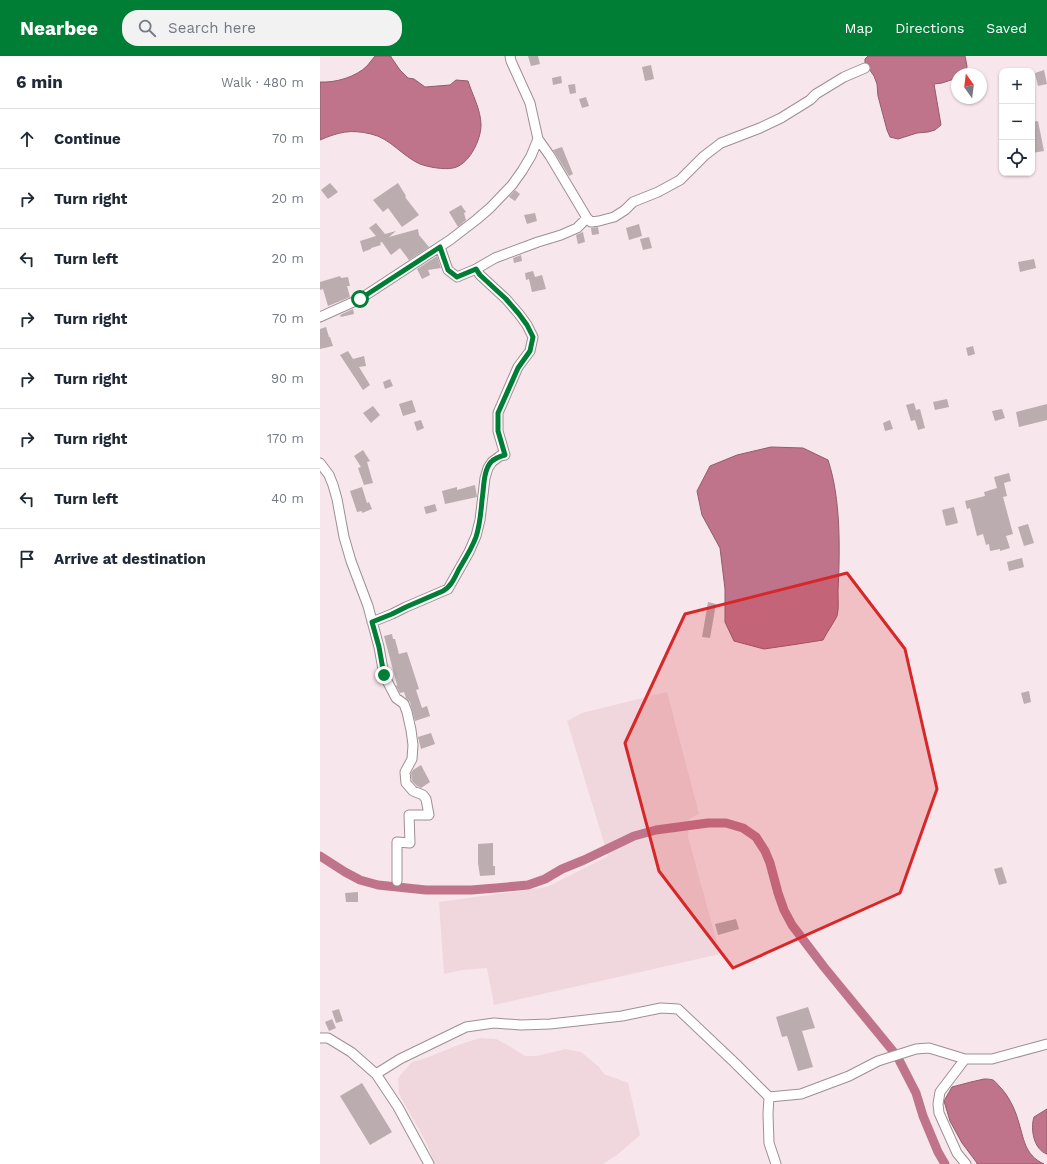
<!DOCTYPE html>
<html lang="en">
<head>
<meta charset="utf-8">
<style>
  body { margin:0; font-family:"Work Sans",sans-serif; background:#f2f2f3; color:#1f2937 }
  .controls { position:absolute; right:12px; top:12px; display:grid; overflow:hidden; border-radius:8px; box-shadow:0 1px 3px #0004 }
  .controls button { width:36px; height:36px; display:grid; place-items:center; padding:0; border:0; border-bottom:1px solid #e0e1e3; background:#fff; color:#1f2937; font:20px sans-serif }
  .compass { position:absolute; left:631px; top:12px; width:36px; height:36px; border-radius:50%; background:#fff; box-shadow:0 1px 3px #0004; rotate:346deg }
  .stop { position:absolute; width:12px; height:12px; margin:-9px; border:3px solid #017e36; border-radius:50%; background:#fff }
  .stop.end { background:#017e36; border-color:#fff; box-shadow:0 1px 4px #0008 }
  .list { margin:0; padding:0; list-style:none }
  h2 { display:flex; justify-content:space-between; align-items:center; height:52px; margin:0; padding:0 16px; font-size:17px }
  h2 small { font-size:13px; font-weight:400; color:#747a83 }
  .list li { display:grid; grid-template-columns:26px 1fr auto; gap:12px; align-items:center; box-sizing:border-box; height:60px; padding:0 16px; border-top:1px solid #e0e1e3 }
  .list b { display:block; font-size:15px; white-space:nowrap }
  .list em { font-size:13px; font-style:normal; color:#747a83 }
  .icon { flex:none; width:22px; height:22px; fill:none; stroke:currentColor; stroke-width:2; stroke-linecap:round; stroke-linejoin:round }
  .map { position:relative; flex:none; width:727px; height:1108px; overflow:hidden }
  header { display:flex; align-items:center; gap:24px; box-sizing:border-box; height:56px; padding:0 20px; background:#017e36; color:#fff }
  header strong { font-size:19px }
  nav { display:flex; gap:22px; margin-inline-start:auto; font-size:14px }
  .search { width:280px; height:36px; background:#f2f2f3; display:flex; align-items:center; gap:10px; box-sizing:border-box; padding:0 14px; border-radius:16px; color:#747a83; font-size:15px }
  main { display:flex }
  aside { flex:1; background:#fff }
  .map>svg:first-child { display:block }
  .built { fill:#f0d7de }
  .water { fill:#bf748c; stroke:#925c6d }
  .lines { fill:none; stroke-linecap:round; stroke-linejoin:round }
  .canal { stroke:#bf748c; stroke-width:9 }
  .building { fill:#bbacb0 }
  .street-casing { stroke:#9e8f93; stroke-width:11 }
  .street { stroke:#fff; stroke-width:9 }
  .route { stroke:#017e36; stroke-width:5 }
  .marked { fill:#d62828; fill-opacity:0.2; stroke:#d62828; stroke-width:3; stroke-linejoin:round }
</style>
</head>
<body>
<header>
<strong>Nearbee</strong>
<div class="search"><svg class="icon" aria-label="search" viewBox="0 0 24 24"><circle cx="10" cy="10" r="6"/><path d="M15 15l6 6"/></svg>Search here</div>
<nav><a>Map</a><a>Directions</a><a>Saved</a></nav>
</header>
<main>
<aside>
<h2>6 min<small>Walk · 480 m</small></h2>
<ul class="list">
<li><svg class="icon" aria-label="ahead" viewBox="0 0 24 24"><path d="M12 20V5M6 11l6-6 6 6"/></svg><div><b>Continue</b></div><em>70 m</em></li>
<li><svg class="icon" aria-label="right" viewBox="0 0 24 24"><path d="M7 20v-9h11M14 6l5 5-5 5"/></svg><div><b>Turn right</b></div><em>20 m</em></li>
<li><svg class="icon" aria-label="left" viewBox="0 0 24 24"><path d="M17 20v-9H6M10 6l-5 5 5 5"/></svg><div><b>Turn left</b></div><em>20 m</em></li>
<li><svg class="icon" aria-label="right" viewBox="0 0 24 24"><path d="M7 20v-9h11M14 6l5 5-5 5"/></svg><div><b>Turn right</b></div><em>70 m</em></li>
<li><svg class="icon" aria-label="right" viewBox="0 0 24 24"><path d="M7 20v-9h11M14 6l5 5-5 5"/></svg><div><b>Turn right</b></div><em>90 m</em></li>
<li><svg class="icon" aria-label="right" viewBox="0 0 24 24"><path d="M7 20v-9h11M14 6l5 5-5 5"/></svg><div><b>Turn right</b></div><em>170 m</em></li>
<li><svg class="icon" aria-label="left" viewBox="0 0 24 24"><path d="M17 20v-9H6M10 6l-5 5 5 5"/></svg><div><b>Turn left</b></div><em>40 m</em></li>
<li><svg class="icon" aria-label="arrive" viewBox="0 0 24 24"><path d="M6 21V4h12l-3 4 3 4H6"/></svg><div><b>Arrive at destination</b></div></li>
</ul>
</aside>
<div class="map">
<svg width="727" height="1108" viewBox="0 0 727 1108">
  <rect width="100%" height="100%" fill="#f7e6eb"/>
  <path class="built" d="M 347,636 L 379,758 L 369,763 L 368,781 L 400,898 L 174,949 L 167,912 L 142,914 L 124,918 L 119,846 L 227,831 L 288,800 L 247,665 L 262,657 Z
    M 160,982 L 176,983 L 189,990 L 205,1000 L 216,1000 L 246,993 L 261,996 L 279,1011 L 284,1018 L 308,1027 L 320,1079 L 297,1099 L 283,1108 L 115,1108 L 106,1086 L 79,1038 L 78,1022 L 92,1006 L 106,1002 L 141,988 Z"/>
  <path class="water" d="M 55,0 L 71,0 L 71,1 L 80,14 L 88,22 L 94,23 L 105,31 L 130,29 L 136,24 L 148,25 C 152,38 161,54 161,69 C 161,84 149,109 133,112 C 124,114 108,111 100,108 C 82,100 70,82 51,78 C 30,73 19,76 0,84 L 0,26 C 15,27 36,21 47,10 C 50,7 52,3 55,0 Z
    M 548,0 L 645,0 L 647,10 L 646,17 L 637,18 L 637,22 L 622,27 L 614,28 L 621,69 L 615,74 L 608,76 L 597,77 L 578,83 L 570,81 L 567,74 L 558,40 L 557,28 L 554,20 L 545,7 L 545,3 Z
    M 451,391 L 483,392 L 508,404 C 521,443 520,494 518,535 C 518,543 519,553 517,560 C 513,568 507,576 503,584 L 478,588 L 444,593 L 414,585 L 405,566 L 405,533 L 400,492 L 382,459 L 377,435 L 390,410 L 417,399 Z
    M 664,1023 C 666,1023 670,1023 673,1024 C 675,1025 678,1029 680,1031 C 688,1039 695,1053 698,1064 C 704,1082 704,1099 724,1108 L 657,1108 L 657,1107 L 642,1087 L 630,1065 L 624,1045 L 632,1031 L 651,1026 Z
    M 727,1053 L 727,1098 C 714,1094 710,1073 714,1061 Z"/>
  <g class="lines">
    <path class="canal" d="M 0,800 L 25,816 L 40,824 L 58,829 L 106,834 L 151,834 L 176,832 L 208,829 L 225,823 L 242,813 L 264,804 L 314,780 L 336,774 L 388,767 L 406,767 L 423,772 L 436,781 L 445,795 L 450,807 L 458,837 L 464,854 L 472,869 L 504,911 L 577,1000 L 596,1037 L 603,1060 L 618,1096 L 625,1108"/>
  </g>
  <path class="building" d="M 208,0 L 218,0 L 220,8 L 211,10 Z
    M 331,9 L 334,23 L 325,25 L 322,11 Z
    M 724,14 L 727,28 L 718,30 L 715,17 Z
    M 241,20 L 242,27 L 233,29 L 232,22 Z
    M 255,28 L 256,37 L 250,38 L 248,29 Z
    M 266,41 L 269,50 L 262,52 L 259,43 Z
    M 718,65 L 724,95 L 712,97 L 712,66 Z
    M 242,91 L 253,118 L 249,120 L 233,94 Z
    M 10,127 L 18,136 L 8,143 L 1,134 Z
    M 78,127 L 86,140 L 85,141 L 99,159 L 82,171 L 68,152 L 63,156 L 53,144 Z
    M 195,134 L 200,138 L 195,145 L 189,141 Z
    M 141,149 L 146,156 L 144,157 L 146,164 L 138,171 L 129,156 Z
    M 215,157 L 217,165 L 207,168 L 204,159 Z
    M 56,167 L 65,178 L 76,175 L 69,181 L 98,173 L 99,179 L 109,191 L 89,204 L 80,192 L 71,199 L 62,186 L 60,187 L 61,189 L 51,192 L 51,193 L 43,196 L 40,185 L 56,180 L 49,172 Z
    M 319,168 L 322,180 L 309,184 L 306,172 Z
    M 278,171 L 279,178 L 272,179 L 271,172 Z
    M 263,176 L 265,186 L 258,188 L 256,179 Z
    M 329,181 L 332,192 L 323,194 L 320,183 Z
    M 201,199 L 202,205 L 194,207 L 193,202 Z
    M 117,200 L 121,212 L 108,214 L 110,219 L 102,223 L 97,213 Z
    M 714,203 L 716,212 L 700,216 L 698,206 Z
    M 213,215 L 215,221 L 222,219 L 226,233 L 212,236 L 209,223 L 206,224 L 205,217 Z
    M 20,220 L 21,222 L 28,221 L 30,230 L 27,230 L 30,241 L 8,250 L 3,233 L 0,234 L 0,226 Z
    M 33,253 L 34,258 L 21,261 L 20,259 Z
    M 6,271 L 9,281 L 10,281 L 13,290 L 0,293 L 0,273 Z
    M 653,290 L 655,298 L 648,300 L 646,292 Z
    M 28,295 L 33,303 L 44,300 L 46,310 L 39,311 L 50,329 L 43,334 L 20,299 Z
    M 70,323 L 73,330 L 65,333 L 63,326 Z
    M 627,343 L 629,351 L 615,354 L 613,346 Z
    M 92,344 L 96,356 L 83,360 L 79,348 Z
    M 594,347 L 596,354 L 600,353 L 605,372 L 598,374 L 595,364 L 591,365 L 586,349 Z
    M 727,348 L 727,364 L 699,371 L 696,356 Z
    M 53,350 L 60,359 L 51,367 L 43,357 Z
    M 682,353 L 685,362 L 675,365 L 672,355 Z
    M 101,364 L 104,372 L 97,375 L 94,366 Z
    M 570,364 L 573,373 L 565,375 L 563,367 Z
    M 43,394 L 50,405 L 47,406 L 53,427 L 44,429 L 38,412 L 41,411 L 34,400 Z
    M 689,417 L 691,425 L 684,427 L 687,440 L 683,441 L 693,478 L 686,480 L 690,492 L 680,495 L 680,493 L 670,495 L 669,488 L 666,489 L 663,478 L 657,480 L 650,452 L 647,453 L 645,445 L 665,440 L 664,436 L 677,432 L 674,421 Z
    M 155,429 L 157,441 L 125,448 L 122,435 L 137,431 L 137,434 Z
    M 42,431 L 47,447 L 49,446 L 52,453 L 42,457 L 42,455 L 37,456 L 30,435 Z
    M 115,448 L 117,455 L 106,458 L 104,451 Z
    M 634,451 L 638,467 L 626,470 L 622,454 Z
    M 708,468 L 714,487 L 704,490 L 698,471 Z
    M 702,502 L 704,511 L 689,515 L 687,506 Z
    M 388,546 L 396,548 L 390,582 L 382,581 Z
    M 72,578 L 73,583 L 75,583 L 79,598 L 87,596 L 99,633 L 96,634 L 102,652 L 107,650 L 110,660 L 95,665 L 90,646 L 86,642 L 84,636 L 80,637 L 76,630 L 77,629 L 64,580 Z
    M 709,635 L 711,646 L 704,648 L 701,637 Z
    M 111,677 L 115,688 L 101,693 L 98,681 Z
    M 101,709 L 110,726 L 101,732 L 97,730 L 92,725 L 91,717 L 93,714 Z
    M 173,787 L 173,810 L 175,810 L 175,819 L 160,820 L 158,807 L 158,788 Z
    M 682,811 L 687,827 L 679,829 L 674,813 Z
    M 38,836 L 38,846 L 26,846 L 25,837 Z
    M 416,863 L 419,873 L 398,879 L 395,868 Z
    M 488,951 L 495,972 L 482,975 L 493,1011 L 478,1015 L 467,980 L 462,981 L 456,961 Z
    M 19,953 L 23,965 L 16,967 L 12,955 Z
    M 12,963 L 16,972 L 9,975 L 5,966 Z
    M 42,1027 L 72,1076 L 50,1089 L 20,1040 Z"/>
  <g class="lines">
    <g class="street-casing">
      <path id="street" d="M 267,162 L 271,166 L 279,165 L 294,161 L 305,154 L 313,146 L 338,136 L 360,124 L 384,100 L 401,87 L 440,72 L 461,62 L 490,44 L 496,38 L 524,21 L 545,12
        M 120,191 L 128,214 L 137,221 L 156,213
        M 0,261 L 40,243 L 130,184 L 156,164 L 170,152 L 192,129 L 202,115 L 211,100 L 218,83 L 210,47 L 191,5 L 190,0
        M 0,407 L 9,419 L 13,429 L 17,443 L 24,481 L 31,505 L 48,550 L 59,591 L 64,619 L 76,642 L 84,648 L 87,656 L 91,674 L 93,689 L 92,703 L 85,716 L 86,727 L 93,735 L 103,739 L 106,743 L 109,759 L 89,759 L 90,787 L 77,786 L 77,825
        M 52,566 L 72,558 L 86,551 L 128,533 L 149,496 L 156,480 L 160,464 L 165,422 L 168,412 L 172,406 L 180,400 L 185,399 L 178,375 L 178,357 L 198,311 L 210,295 L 213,281 L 207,269 L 199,258 L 186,243 L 160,219 L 156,213 L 175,202 L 218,186 L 241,179 L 257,172 L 267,162 L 230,100 L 218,83
        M 0,982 L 8,982 L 31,996 L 56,1018 L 78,1051 L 109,1108
        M 645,1003 L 620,1036 L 618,1048 L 619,1057 L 637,1097 L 646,1108
        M 56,1018 L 80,1003 L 146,971 L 174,967 L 201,969 L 230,968 L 302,960 L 341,952 L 358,953 L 415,1007 L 449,1041
        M 456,1108 L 449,1087 L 448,1058 L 449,1041 L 481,1038 L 529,1020 L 558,1005 L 596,993 L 609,992 L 645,1003 L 672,1003 L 727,988"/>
    </g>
    <use href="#street" class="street"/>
  </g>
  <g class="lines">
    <path class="route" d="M 40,243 L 120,191 L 128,214 L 137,221 L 156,213 L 160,219 L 186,243 L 199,258 L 207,269 L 213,281 L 210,295 L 198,312 L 178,357 L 178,375 L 185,399 C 181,400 175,402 171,406 C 163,415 164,433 162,444 C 161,456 160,469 156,481 C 152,492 145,503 139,513 C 135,521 131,531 123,535 L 86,551 L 72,558 L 52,566 L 59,591 L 64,619"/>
  </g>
  <path class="marked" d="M 527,517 L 585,593 L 617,733 L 580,837 L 413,912 L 339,815 L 305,687 L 365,558 Z"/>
</svg>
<div class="controls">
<button>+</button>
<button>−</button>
<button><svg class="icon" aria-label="locate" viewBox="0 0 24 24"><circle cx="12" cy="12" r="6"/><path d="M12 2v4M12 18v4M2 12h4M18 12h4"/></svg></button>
</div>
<svg class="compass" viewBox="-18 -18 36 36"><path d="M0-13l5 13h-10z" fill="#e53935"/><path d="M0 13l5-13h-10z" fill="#747a83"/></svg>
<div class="stop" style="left:40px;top:243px"></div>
<div class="stop end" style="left:64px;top:619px"></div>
</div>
</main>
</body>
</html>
